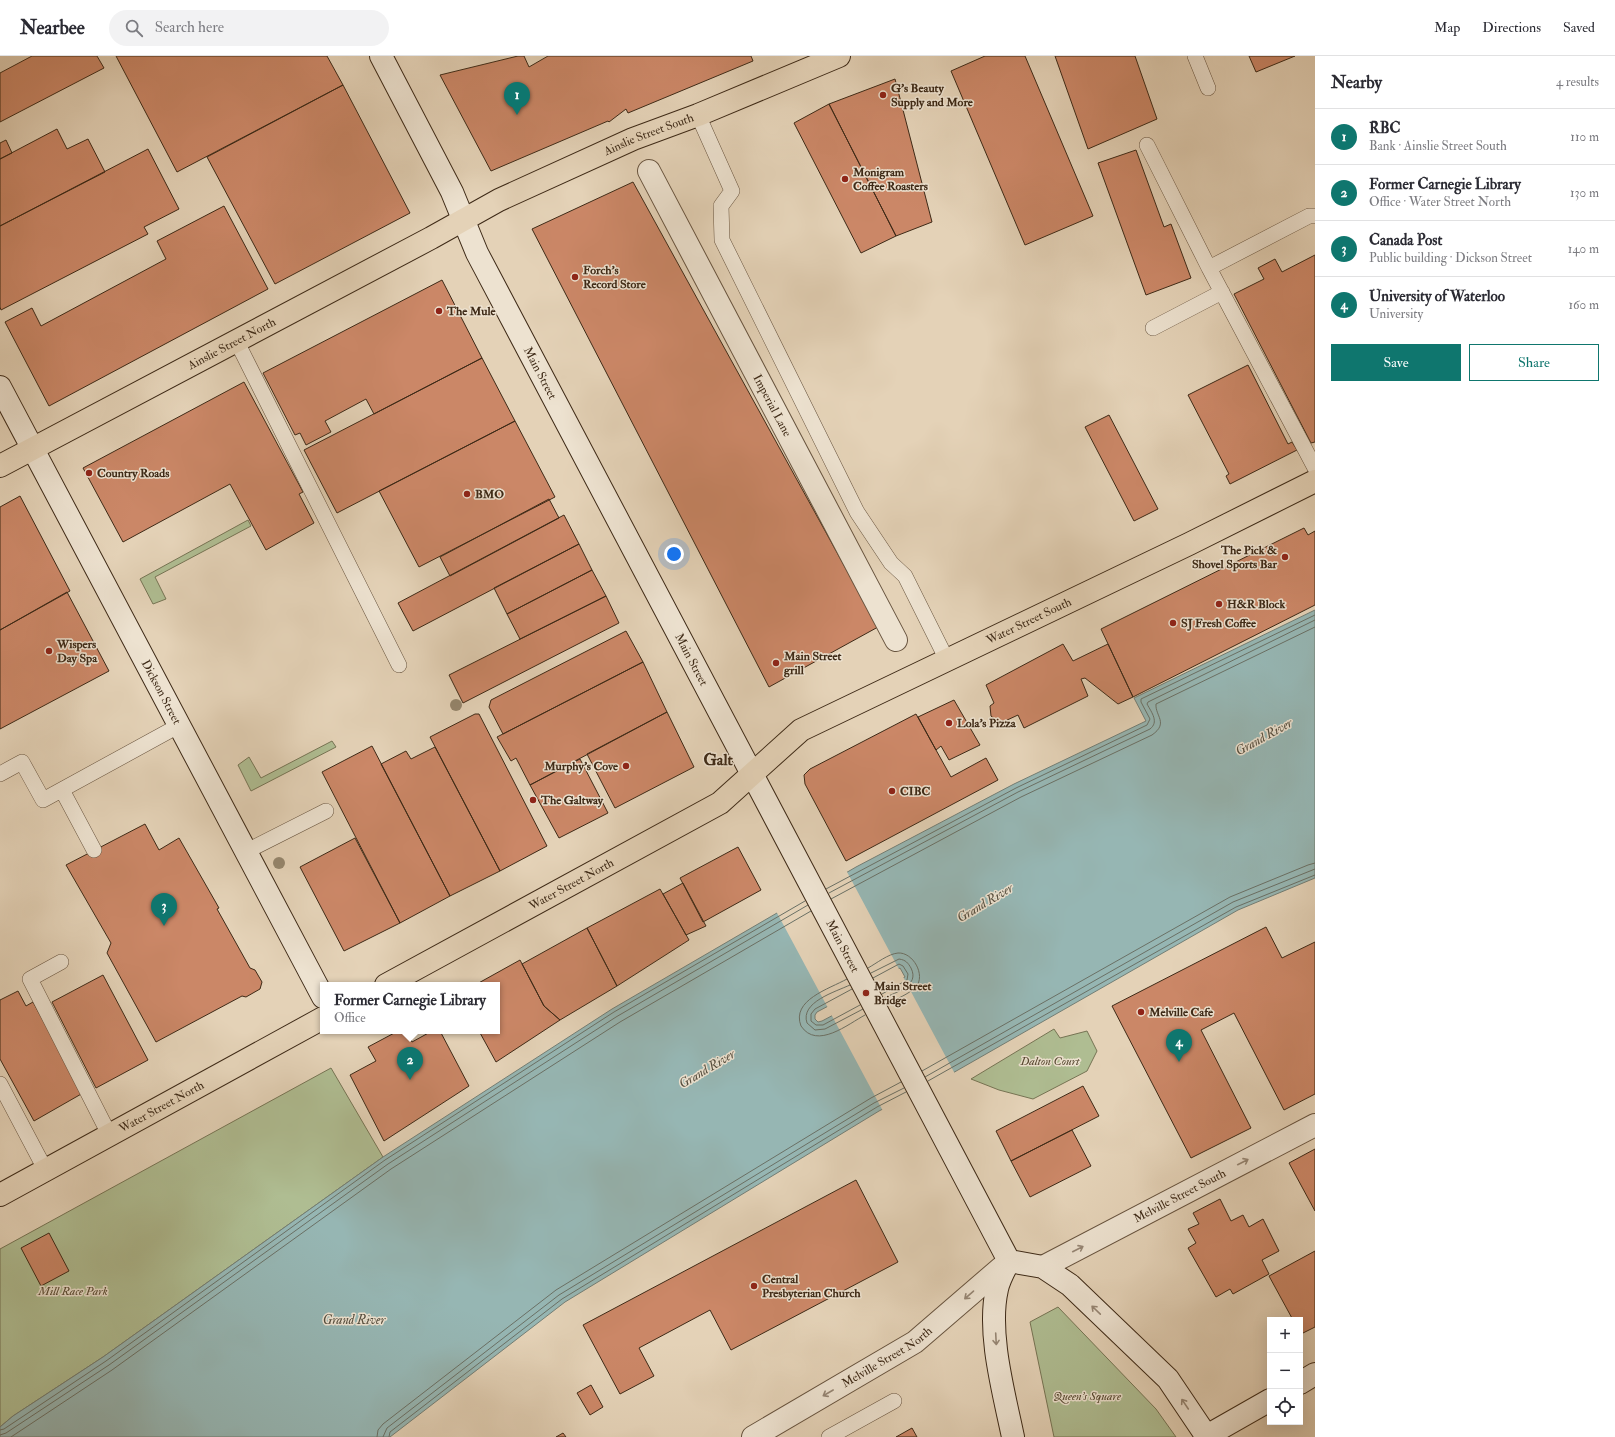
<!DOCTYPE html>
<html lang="en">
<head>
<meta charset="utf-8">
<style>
  body { margin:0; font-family:"IM FELL Double Pica",serif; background:#f2f2f3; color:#2b2b33 }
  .controls { position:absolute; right:12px; bottom:12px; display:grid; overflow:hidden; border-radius:0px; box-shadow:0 4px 16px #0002 }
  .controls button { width:36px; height:36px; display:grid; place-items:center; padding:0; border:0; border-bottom:1px solid #e1e1e2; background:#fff; color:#2b2b33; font:20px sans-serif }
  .you { position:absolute; left:674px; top:498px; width:14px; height:14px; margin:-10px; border:3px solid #fff; border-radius:50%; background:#1a73e8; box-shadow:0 0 0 6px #1a73e833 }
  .badge { display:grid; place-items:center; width:26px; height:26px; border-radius:50%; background:#0f766e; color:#fff; font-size:13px; font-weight:700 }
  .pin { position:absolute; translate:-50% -33px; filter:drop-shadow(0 1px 2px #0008) }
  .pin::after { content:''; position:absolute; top:21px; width:14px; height:12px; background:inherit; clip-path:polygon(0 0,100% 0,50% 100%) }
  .popup { position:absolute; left:320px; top:926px; width:180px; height:52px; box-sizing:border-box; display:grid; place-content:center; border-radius:0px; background:#fff; filter:drop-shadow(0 1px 3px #0005); font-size:13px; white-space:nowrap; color:#7c7c81 }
  .popup b { font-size:15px; color:#2b2b33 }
  .popup::after { content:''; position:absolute; left:50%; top:100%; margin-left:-8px; border:8px solid transparent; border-top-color:#fff }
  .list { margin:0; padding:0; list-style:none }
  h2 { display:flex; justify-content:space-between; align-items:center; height:52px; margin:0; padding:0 16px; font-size:17px }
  h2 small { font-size:13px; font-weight:400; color:#7c7c81 }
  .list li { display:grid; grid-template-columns:26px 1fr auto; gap:12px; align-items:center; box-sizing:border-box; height:56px; padding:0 16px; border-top:1px solid #e1e1e2 }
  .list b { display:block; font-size:15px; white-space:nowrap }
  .list p { margin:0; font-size:13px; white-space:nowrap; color:#7c7c81 }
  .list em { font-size:13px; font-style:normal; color:#7c7c81 }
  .actions { display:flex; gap:8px; padding:12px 16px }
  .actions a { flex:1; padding:9px 0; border:1px solid #0f766e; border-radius:0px; text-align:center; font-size:14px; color:#0f766e }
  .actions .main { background:#0f766e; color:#fff }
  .icon { flex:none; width:22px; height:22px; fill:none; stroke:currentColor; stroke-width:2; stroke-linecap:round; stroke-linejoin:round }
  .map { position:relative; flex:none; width:1315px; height:1381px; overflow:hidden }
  header { display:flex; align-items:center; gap:24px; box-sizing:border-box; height:56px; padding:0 20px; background:#fff; border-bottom:1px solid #e1e1e2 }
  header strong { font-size:19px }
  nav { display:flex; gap:22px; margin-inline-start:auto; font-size:14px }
  .search { width:280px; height:36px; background:#f2f2f3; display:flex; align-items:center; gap:10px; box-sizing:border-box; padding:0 14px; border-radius:22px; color:#7c7c81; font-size:15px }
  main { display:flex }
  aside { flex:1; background:#fff }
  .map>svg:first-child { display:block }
  .green { fill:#afbd92; stroke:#767454 }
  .water { fill:#96b6b3; stroke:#737e75; fill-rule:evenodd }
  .pier { fill:#e4d2b7 }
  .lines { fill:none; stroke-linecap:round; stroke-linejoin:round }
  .shore { stroke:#6a7065; stroke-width:1 }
  .building { fill:#cb8767; stroke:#3e2a17 }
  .lane-casing { stroke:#68543f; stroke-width:16 }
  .street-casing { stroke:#68543f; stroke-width:24 }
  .secondary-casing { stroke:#3e2a17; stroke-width:24 }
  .primary-casing { stroke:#3e2a17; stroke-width:24 }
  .lane { stroke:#ede2d0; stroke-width:15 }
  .street { stroke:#ede2d0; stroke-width:22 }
  .secondary { stroke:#ede2d0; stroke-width:22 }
  .primary { stroke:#e4d2b7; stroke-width:22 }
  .tree { fill:#95866d }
  .oneway { stroke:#968674 }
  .poi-dot { fill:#8f2418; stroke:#ede2d0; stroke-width:1.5 }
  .labels { text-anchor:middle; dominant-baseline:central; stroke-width:3; stroke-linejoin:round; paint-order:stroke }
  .poi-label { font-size:12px; font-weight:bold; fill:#3e2a17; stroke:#ede2d0; text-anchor:start }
  .street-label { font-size:12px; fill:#3e2a17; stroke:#ede2d0 }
  .park-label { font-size:12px; font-style:italic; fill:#554730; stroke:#ede2d0 }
  .water-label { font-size:13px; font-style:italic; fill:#544d3e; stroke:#ede2d0 }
  .district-label { font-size:16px; font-weight:bold; fill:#3e2a17; stroke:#ede2d0 }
</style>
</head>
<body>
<header>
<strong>Nearbee</strong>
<div class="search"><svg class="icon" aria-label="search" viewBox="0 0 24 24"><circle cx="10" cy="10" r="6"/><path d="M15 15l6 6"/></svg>Search here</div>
<nav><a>Map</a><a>Directions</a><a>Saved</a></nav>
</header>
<main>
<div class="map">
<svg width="1315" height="1381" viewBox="0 0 1315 1381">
  <rect width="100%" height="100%" fill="#e4d2b7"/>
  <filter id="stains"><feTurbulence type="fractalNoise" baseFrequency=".005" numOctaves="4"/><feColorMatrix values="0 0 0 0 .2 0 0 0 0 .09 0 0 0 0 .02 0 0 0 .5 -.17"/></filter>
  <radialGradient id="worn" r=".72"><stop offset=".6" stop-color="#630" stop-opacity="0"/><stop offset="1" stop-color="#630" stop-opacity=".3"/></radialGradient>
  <path class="green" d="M 248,464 L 251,470 L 155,521 L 166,543 L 153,548 L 140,523 Z
    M 332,685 L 336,691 L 251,735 L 238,709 L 249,701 L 261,722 Z
    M 1054,973 L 1060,982 L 1087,975 L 1097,995 L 1087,1015 L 1033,1043 L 999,1034 L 971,1023 Z
    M 331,1012 L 383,1101 L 103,1301 L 13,1360 L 0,1371 L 0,1193 Z
    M 1058,1251 L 1156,1353 L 1176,1381 L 1054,1381 L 1030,1266 Z"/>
  <path class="water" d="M 1315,554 L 1315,822 L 1238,854 L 951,1018 L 879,1055 L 565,1246 L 390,1381 L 0,1381 L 0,1371 L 13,1360 L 103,1301 L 383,1101 L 612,953 L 856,811 L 1014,728 L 1146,665 L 1134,642 ZM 900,912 L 905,921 L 822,965 L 818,966 L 815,963 L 815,959 L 817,956 Z"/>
  <path class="pier" d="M 846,814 L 955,1018 L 883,1055 L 831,958 L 902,920 L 899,914 L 828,952 L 776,855 Z"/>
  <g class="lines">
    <path class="shore" d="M 826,833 L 1016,732 L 1147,669 L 1150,663 L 1141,646 L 1141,643 L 1315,559
      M 829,837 L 1018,736 L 1150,673 C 1159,666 1152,657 1147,648 L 1148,646 L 1315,564
      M 831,843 L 1021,741 L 1152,679 C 1169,667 1155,660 1156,648 L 1315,571
      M 868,912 C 877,907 888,898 898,897 C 913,896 926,919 916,931 C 909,938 896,943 887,948
      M 871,917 L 899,903 C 906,904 908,907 911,912 C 920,930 896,936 884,942
      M 873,922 L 899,908 L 903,910 L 908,918 L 907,924 L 882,938
      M 847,923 C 829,933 791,944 801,970 C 817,994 848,968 865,959
      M 850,929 C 835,936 800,946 807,967 L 815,974 L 825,973 L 863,953
      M 852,933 L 815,953 L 811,958 L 811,965 L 816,969 L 823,969 L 860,949
      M 922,1015 L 1230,841 L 1308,809 L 1315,807
      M 925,1021 L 1233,846 L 1315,813
      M 928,1025 L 1236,851 L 1315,819
      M 0,1374 L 4,1373 L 106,1305 L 385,1104 L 614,956 L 805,845
      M 0,1379 L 6,1377 L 109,1309 L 388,1108 L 616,961 L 808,849
      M 11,1381 L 112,1314 L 391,1113 L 620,966 L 811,855
      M 377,1381 L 378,1374 L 383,1368 L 556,1234 L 871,1042 L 901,1026
      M 383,1381 L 387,1372 L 559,1239 L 874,1047 L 904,1032
      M 389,1381 L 390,1376 L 562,1243 L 877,1051 L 906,1036"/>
  </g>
  <path class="building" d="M 32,0 L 97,0 L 104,12 L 0,66 L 0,17 Z
    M 116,0 L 327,0 L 343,29 L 177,116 Z
    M 518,0 L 524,0 L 529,11 L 548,0 L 751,0 L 753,5 L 628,57 L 626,53 L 609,66 L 608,65 L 491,115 L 440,19 Z
    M 985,0 L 1025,0 L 1093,160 L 1025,189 L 951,15 Z
    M 1055,0 L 1135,0 L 1157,63 L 1088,93 Z
    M 1249,0 L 1295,0 L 1256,16 Z
    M 895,23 L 932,166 L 896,180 L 829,48 Z
    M 343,29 L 410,157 L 275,228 L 207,101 Z
    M 829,48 L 896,180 L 861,197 L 794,67 Z
    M 57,73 L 67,93 L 88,83 L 105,116 L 0,170 L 0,103 Z
    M 6,84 L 12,97 L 0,103 L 0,87 Z
    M 148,93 L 179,153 L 144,171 L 148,178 L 1,254 L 0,251 L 0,170 Z
    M 1136,94 L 1164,171 L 1171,168 L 1191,222 L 1146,239 L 1098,107 Z
    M 633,126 L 878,571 L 769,631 L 532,173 Z
    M 224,150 L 268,233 L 49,350 L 5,266 L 32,252 L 41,270 L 166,203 L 157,185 Z
    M 1315,199 L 1315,386 L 1311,387 L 1234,238 L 1264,223 L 1258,212 L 1275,203 L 1282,216 Z
    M 442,224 L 482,302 L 374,358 L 366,343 L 325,365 L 331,376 L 306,389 L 300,377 L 295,379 L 263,317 Z
    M 482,302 L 515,365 L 337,457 L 304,394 Z
    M 1248,309 L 1288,388 L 1292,386 L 1297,394 L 1230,428 L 1226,420 L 1229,418 L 1188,339 Z
    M 244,326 L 303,436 L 299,438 L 314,467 L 266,494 L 230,428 L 123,486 L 83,412 Z
    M 1109,359 L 1158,453 L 1134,465 L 1085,371 Z
    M 515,365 L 555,441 L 419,511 L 379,435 Z
    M 20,440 L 70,535 L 0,574 L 0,451 Z
    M 549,443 L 559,462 L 450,520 L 440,501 Z
    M 564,459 L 579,488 L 413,575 L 398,547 Z
    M 1304,472 L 1308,479 L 1315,475 L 1315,549 L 1133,641 L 1101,573 Z
    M 579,488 L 592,514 L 507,558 L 494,532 Z
    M 592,514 L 606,540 L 520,583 L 507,558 Z
    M 67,536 L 109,615 L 0,673 L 0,574 Z
    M 606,540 L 619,567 L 463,647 L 449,619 Z
    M 626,575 L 643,606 L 503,678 L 489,651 L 491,644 Z
    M 1063,588 L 1073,605 L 1108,588 L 1133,641 L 1118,648 L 1085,622 L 1081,623 L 1088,640 L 1024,672 L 1018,659 L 1005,665 L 997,665 L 991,660 L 990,650 L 994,647 L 986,629 Z
    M 643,606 L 667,656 L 530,729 L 516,702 L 511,705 L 497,681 Z
    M 954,644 L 980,689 L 949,704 L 941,690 L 936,694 L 918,661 Z
    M 667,656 L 694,711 L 615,752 L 587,698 Z
    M 475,658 L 479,658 L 547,790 L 500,815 L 430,681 Z
    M 916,658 L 951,721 L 986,702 L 998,724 L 846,805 L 805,728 L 804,719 L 810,713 Z
    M 372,690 L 450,840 L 400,867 L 322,716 Z
    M 435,691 L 500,815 L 450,840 L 381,708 L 406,695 L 411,703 Z
    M 580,703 L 608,757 L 559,782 L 530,729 Z
    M 145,768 L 159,794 L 179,782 L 219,852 L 217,853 L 250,912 L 255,914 L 262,926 L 260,933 L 246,941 L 242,940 L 156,986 L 107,897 L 111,887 L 66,809 Z
    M 355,782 L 400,867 L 344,895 L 300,811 Z
    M 738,791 L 761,834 L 703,866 L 680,822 Z
    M 683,827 L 706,870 L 686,879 L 663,838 Z
    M 660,833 L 689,884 L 617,930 L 587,872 Z
    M 1266,871 L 1282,902 L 1315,886 L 1315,1038 L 1284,1054 L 1234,957 L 1201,974 L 1251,1072 L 1191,1102 L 1112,950 Z
    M 587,872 L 617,930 L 560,964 L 544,950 L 522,908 Z
    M 520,904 L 544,950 L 560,964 L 496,1006 L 479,975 L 497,975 L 497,929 L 475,929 Z
    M 103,919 L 148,1004 L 96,1032 L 52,946 Z
    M 18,935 L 26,950 L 33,946 L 83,1037 L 34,1065 L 0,1003 L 0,944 Z
    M 398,975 L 406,975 L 412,986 L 432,975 L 440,975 L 469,1030 L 384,1085 L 350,1019 L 376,1005 L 368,991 Z
    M 1083,1030 L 1099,1060 L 1011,1105 L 996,1075 Z
    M 1072,1074 L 1091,1110 L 1030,1141 L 1011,1105 Z
    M 1315,1093 L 1315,1155 L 1289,1107 Z
    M 856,1124 L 898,1206 L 731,1294 L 710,1254 L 639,1292 L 654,1320 L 620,1338 L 583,1269 Z
    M 1220,1143 L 1231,1165 L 1243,1159 L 1249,1171 L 1263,1163 L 1279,1195 L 1262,1204 L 1269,1218 L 1233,1238 L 1230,1233 L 1216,1241 L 1188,1192 L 1196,1187 L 1188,1173 L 1199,1168 L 1193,1157 Z
    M 49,1177 L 69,1215 L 41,1230 L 21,1192 Z
    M 1315,1195 L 1315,1271 L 1301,1278 L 1300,1264 L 1293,1264 L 1269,1220 Z
    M 591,1329 L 603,1351 L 590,1359 L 577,1337 Z
    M 912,1372 L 917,1381 L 896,1381 Z
    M 563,1377 L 566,1381 L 556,1381 Z"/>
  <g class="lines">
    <g class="lane-casing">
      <path id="lane" d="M 1195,0 L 1208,32
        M 698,59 L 732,135 L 721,150 L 722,184 L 857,456 L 891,507 L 905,520 L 947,604
        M 1147,89 L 1209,212
        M 1315,160 L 1309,160 L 1209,212 L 1315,412
        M 1153,272 L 1222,236
        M 236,284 L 399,609
        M 0,718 L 22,706 L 43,744 L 180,669
        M 62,734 L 94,794
        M 247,795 L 326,755
        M 61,906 L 30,923 L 109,1078
        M 0,1028 L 45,1113
        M 829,1381 L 894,1345"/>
    </g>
    <g class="street-casing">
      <g id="street">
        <path id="s1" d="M 649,115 L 896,584"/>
        <path id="s2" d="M 1043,1211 L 1315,1069"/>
        <path id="s3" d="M 753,1381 L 915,1286 L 1009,1205"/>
      </g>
    </g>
    <g class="secondary-casing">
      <g id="secondary">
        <path id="s4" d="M 381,0 L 452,136 L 477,197 L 1009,1205"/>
        <path id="s5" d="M 0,331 L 323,941"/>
        <path d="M 1009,1205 L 1043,1211 L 1070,1229 L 1168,1323 L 1207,1381"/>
        <path d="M 1009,1205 C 1005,1213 999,1223 997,1233 C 987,1277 1004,1337 1013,1381"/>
        <path d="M 1300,1327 L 1315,1318"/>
        <path d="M 1205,1381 L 1270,1344"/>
      </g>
    </g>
    <g class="primary-casing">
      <g id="primary">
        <path id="s6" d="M 0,410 L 431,182 L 499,144 L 633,83 L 698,59 L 839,0"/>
        <path id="s7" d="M 386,929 L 720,747 L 801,674 L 1189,488 L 1315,425"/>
        <path id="s8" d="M 0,1139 L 323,962"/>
      </g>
    </g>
    <use href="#lane" class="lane"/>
    <use href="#street" class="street"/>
    <use href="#secondary" class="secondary"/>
    <use href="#primary" class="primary"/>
  </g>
  <g class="tree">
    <circle cx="456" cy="649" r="6"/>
    <circle cx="279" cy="807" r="6"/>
  </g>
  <defs><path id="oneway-shaft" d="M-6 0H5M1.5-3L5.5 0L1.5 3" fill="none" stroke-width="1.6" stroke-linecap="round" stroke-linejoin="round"/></defs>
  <g class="oneway">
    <use href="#oneway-shaft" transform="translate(1243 1106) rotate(-27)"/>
    <use href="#oneway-shaft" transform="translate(1078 1193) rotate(-27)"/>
    <use href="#oneway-shaft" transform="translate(969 1239) rotate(139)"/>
    <use href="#oneway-shaft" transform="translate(1096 1254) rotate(-136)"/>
    <use href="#oneway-shaft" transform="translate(996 1283) rotate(87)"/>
    <use href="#oneway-shaft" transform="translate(828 1337) rotate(150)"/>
    <use href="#oneway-shaft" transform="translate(1185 1348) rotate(-124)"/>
  </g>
  <g class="poi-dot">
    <circle cx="883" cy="39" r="4"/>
    <circle cx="845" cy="123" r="4"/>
    <circle cx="575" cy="221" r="4"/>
    <circle cx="439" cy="255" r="4"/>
    <circle cx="89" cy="417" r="4"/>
    <circle cx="467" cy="438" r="4"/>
    <circle cx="1285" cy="501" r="4"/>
    <circle cx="1219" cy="548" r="4"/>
    <circle cx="1173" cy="567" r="4"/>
    <circle cx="49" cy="595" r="4"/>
    <circle cx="776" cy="607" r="4"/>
    <circle cx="949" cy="667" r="4"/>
    <circle cx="626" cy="710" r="4"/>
    <circle cx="892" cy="735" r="4"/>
    <circle cx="533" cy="744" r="4"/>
    <circle cx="866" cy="937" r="4"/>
    <circle cx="1141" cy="956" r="4"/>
    <circle cx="754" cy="1230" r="4"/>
  </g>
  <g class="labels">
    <g class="poi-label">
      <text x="891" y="32">G's Beauty<tspan x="891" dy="14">Supply and More</tspan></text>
      <text x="853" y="116">Monigram<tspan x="853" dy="14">Coffee Roasters</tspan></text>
      <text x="583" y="214">Forch's<tspan x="583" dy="14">Record Store</tspan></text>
      <text x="447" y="255">The Mule</text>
      <text x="97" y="417">Country Roads</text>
      <text x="475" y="438">BMO</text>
      <text x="1277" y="494" text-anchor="end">The Pick &amp;<tspan x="1277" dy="14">Shovel Sports Bar</tspan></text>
      <text x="1227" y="548">H&amp;R Block</text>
      <text x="1181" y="567">SJ Fresh Coffee</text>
      <text x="57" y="588">Wispers<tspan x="57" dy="14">Day Spa</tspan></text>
      <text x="784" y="600">Main Street<tspan x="784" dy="14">grill</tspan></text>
      <text x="957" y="667">Lola's Pizza</text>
      <text x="618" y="710" text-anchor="end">Murphy's Cove</text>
      <text x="900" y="735">CIBC</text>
      <text x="541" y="744">The Galtway</text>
      <text x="874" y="930">Main Street<tspan x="874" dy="14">Bridge</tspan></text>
      <text x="1149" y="956">Melville Cafe</text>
      <text x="762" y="1223">Central<tspan x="762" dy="14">Presbyterian Church</tspan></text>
    </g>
    <g class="street-label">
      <text stroke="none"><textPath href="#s6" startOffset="729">Ainslie Street South</textPath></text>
      <text stroke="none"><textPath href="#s6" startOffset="262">Ainslie Street North</textPath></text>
      <text stroke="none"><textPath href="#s4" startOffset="355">Main Street</textPath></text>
      <text stroke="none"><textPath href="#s1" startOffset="265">Imperial Lane</textPath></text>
      <text stroke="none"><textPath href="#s7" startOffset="742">Water Street South</textPath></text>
      <text stroke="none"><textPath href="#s4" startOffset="679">Main Street</textPath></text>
      <text stroke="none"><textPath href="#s5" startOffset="345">Dickson Street</textPath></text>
      <text stroke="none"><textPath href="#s7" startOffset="211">Water Street North</textPath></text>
      <text stroke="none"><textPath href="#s4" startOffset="1003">Main Street</textPath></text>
      <text stroke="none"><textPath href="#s8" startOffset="184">Water Street North</textPath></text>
      <text stroke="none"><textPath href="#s2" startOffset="154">Melville Street South</textPath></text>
      <text stroke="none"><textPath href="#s3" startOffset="156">Melville Street North</textPath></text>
    </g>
    <g class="park-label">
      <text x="1050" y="1005">Dalton Court</text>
      <text x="73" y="1235">Mill Race Park</text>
      <text x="1087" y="1340">Queen's Square</text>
    </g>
    <g class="water-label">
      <text transform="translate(1264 681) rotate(-29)">Grand River</text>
      <text transform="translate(985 847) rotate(-31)">Grand River</text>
      <text transform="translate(707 1013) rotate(-31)">Grand River</text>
      <text x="354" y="1264">Grand River</text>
    </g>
    <g class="district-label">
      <text x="718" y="704">Galt</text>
    </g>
  </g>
  <rect width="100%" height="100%" filter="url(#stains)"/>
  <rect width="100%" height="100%" fill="url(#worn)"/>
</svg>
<div class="controls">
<button>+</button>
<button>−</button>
<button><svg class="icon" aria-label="locate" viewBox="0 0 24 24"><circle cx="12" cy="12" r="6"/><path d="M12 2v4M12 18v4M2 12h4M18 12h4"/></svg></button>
</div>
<div class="you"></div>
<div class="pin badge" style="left:517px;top:59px">1</div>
<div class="pin badge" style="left:410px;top:1024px">2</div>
<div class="popup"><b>Former Carnegie Library</b>Office</div>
<div class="pin badge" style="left:164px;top:870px">3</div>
<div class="pin badge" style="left:1179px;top:1006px">4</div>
</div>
<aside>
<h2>Nearby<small>4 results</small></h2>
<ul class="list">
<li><span class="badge">1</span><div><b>RBC</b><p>Bank · Ainslie Street South</p></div><em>110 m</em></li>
<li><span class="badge">2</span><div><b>Former Carnegie Library</b><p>Office · Water Street North</p></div><em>130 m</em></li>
<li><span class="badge">3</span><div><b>Canada Post</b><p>Public building · Dickson Street</p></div><em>140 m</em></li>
<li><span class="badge">4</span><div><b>University of Waterloo</b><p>University</p></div><em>160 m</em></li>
</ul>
<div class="actions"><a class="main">Save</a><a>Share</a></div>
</aside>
</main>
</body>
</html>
